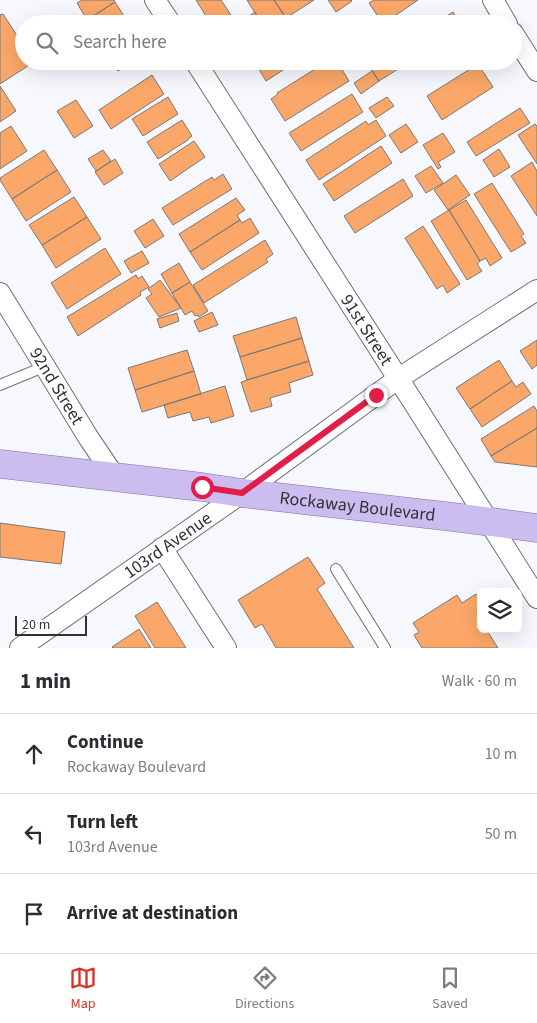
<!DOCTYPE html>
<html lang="en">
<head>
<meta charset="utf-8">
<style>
  body { margin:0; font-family:"Source Sans 3",sans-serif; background:#f7f7f7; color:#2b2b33 }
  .controls { position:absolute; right:15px; bottom:15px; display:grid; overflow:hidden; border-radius:8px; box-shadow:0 5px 20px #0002 }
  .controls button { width:45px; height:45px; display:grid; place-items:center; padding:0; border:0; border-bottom:1px solid #e1e1e2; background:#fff; color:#2b2b33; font:25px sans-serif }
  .scale { position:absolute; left:15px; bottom:12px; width:72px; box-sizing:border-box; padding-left:5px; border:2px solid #313134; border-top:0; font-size:14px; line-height:18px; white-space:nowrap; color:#313134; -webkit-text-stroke:4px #fff; paint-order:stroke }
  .stop { position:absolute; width:15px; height:15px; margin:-11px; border:4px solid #e11d48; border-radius:50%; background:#fff }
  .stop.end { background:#e11d48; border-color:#fff; box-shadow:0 1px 5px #0008 }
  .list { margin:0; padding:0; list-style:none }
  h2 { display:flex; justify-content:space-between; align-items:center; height:65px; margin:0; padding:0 20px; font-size:21px }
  h2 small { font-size:16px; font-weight:400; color:#7c7c81 }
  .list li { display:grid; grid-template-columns:32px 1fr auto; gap:15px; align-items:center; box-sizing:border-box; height:80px; padding:0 20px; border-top:1px solid #e1e1e2 }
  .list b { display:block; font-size:19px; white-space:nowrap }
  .list p { margin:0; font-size:16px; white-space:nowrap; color:#7c7c81 }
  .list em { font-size:16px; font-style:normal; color:#7c7c81 }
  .icon { flex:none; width:28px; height:28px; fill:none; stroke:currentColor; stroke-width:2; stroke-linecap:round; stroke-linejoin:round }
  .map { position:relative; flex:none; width:537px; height:648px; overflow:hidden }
  .search { position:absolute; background:#fff; box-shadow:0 5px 20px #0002; left:15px; right:15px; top:15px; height:55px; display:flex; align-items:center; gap:12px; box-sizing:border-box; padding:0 18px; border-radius:28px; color:#7c7c81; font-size:19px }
  .sheet { height:305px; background:#fff }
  nav { display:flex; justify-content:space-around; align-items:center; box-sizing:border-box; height:70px; border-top:1px solid #e1e1e2; background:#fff; font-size:14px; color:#7c7c81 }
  nav a { display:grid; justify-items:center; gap:2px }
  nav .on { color:#d93025 }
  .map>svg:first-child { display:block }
  .building { fill:#fba769; stroke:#7c7774 }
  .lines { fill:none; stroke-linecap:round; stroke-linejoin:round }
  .lane-casing { stroke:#6f6f74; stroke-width:12 }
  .street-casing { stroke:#6f6f74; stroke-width:22 }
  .primary-casing { stroke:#7f6fa8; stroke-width:29 }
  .lane { stroke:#fff; stroke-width:10 }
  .street { stroke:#fff; stroke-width:20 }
  .primary { stroke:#cbbdf0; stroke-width:28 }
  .route { stroke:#e11d48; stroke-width:6 }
  .labels { text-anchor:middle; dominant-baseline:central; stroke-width:4.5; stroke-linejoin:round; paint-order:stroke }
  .street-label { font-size:18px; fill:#313134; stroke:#fff }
</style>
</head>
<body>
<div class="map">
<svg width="537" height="648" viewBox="0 0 537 648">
  <rect width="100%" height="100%" fill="#f7f8fe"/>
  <path class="building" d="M 82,0 L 114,0 L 115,2 L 87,20 L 77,3 Z
    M 196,0 L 221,0 L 237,24 L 211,24 Z
    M 247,0 L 274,0 L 286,18 L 277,24 L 262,24 Z
    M 274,0 L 314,0 L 286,18 Z
    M 328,0 L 351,0 L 352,1 L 336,12 Z
    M 374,0 L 418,0 L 383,24 L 369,3 Z
    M 115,2 L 126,19 L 119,24 L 89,24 L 87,20 Z
    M 255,12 L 262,24 L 237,24 Z
    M 453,12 L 460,24 L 438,24 L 440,23 L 439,21 Z
    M 3,14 L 24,46 L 24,61 L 33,61 L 34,62 L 0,84 L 0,15 Z
    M 113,61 L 134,61 L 118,71 Z
    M 254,61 L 297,61 L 266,81 Z
    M 366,61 L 400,61 L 403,66 L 379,81 Z
    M 431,61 L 459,61 L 448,68 L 446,64 L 436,70 Z
    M 326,62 L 330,68 L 338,63 L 349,81 L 285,121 L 271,99 L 278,94 L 277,93 Z
    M 478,64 L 493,87 L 442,120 L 427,96 Z
    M 372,71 L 379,81 L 361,94 L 354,83 Z
    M 152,75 L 164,94 L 111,129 L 99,110 Z
    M 0,86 L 16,111 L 0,122 Z
    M 352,94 L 363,112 L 301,151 L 289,133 Z
    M 168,97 L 178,114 L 143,136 L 132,119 Z
    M 387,97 L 394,106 L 376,118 L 369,108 Z
    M 76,100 L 93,126 L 74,138 L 57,111 Z
    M 520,108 L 530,123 L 476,156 L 467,142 Z
    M 182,120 L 192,136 L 188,139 L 188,140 L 158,159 L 147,142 Z
    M 376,120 L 386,136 L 319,180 L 306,160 L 366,121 L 368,125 Z
    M 406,124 L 418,142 L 401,153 L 389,135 Z
    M 535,124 L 537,126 L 537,164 L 518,135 Z
    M 11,126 L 27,151 L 0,169 L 0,133 Z
    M 443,133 L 455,152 L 438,162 L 441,167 L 438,169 L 423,145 Z
    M 194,141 L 205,157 L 170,181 L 159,164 Z
    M 381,146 L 392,163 L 334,201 L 323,184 Z
    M 499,149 L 510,167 L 494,177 L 483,160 Z
    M 44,150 L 57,170 L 12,199 L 0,180 L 0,178 Z
    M 103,150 L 111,161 L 96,171 L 88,159 Z
    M 115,159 L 123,173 L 104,185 L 95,172 Z
    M 532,162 L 537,171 L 537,216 L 511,176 Z
    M 431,166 L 443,183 L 426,193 L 415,176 Z
    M 57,170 L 71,192 L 26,221 L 12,199 Z
    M 223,174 L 232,189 L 173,225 L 162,208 L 212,177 L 214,180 Z
    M 456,175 L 470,195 L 448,210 L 434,190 Z
    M 403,179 L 413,196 L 355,233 L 344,216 Z
    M 492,183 L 524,234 L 521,236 L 526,243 L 511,252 L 474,194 Z
    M 74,197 L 87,217 L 42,245 L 29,225 Z
    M 236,198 L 245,210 L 237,215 L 240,220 L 190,252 L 179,234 Z
    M 466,200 L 502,258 L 490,266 L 486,258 L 480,261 L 449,210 Z
    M 449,210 L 480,261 L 477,264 L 482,271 L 467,280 L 431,221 Z
    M 87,217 L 101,239 L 56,268 L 42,245 Z
    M 250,218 L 259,233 L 202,270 L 190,252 L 240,220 L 242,223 Z
    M 153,219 L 164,236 L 145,248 L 134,231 Z
    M 423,226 L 460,284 L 447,293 L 443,285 L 437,289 L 405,238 Z
    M 265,240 L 273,254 L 266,259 L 268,262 L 204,303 L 193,285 Z
    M 105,248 L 121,274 L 67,309 L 51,283 Z
    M 142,251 L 149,263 L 131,273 L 124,261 Z
    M 179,263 L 190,282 L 172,293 L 161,274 Z
    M 136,275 L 138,279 L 142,276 L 149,287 L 140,292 L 141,295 L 78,336 L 67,317 Z
    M 160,280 L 181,308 L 159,317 L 146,298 L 152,294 L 148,289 Z
    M 190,282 L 208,311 L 199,317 L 198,315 L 195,316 L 192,311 L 185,315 L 172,293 Z
    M 212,312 L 218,325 L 199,332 L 194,321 Z
    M 177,313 L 179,321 L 160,328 L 157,319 Z
    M 296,317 L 302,338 L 240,357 L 233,336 Z
    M 302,338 L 309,361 L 247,380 L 240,357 Z
    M 537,340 L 537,365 L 532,369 L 520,351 Z
    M 187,350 L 194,371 L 135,390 L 128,368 Z
    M 499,360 L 512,381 L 470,409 L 456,388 Z
    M 309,361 L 313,375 L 289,383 L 291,392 L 270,398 L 272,406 L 251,412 L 241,382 Z
    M 194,371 L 201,394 L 142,412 L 135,390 Z
    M 512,381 L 516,387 L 523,382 L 531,394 L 482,427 L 470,409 Z
    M 225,386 L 234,416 L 211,423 L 209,417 L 193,421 L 190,412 L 168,418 L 164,405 Z
    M 534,406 L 537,411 L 537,428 L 491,456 L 481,439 Z
    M 537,428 L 537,467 L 495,462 L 491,456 Z
    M 0,523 L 65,532 L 61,564 L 0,557 Z
    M 308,557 L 325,583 L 317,589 L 354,648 L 276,648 L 262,624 L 255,628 L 238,600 Z
    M 476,594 L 481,602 L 481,612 L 477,615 L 481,621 L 481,629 L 486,629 L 498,648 L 422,648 L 414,635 L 419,632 L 413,623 L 457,595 L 462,603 Z
    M 157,602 L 186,648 L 155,648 L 135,616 Z
    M 139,629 L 151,648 L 113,648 L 112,647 Z"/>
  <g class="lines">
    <g class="lane-casing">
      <path id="lane" d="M 0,385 L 46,366
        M 336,569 L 385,648"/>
    </g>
    <g class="street-casing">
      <g id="street">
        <path d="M 155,0 L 171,24"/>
        <path d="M 493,0 L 507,24"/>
        <path d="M 513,33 L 537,71"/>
        <path id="s1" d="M 195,61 L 417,408 L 537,598"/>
        <path id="s2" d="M 0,293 L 88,437 L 115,477"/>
        <path d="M 162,548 L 226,648"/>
        <path id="s3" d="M 20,648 L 242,493 L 399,378 L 537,290"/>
      </g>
    </g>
    <g class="primary-casing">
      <g id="primary">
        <path id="s4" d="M 0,464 L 202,487 L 242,493 L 453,517 L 537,528"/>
      </g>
    </g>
    <use href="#lane" class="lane"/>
    <use href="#street" class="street"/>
    <use href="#primary" class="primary"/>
  </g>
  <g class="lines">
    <path class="route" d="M 202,487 L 242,493 L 376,395"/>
  </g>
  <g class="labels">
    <g class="street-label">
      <text stroke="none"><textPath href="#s1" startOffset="319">91st Street</textPath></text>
      <text stroke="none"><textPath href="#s2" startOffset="109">92nd Street</textPath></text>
      <text stroke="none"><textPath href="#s4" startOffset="360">Rockaway Boulevard</textPath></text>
      <text stroke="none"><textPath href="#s3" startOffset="180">103rd Avenue</textPath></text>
    </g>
  </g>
</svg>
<div class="controls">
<button><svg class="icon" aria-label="layers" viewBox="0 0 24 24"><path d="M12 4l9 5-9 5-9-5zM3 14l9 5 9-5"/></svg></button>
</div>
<div class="scale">20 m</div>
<div class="stop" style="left:202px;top:487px"></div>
<div class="stop end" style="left:376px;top:395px"></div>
<div class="search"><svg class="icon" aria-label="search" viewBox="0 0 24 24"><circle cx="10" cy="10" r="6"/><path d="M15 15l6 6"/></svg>Search here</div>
</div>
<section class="sheet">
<h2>1 min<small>Walk · 60 m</small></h2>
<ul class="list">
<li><svg class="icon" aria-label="ahead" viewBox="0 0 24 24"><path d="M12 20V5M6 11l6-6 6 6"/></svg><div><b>Continue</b><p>Rockaway Boulevard</p></div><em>10 m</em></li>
<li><svg class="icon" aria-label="left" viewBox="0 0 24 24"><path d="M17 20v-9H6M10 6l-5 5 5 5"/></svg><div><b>Turn left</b><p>103rd Avenue</p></div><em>50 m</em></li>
<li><svg class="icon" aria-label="arrive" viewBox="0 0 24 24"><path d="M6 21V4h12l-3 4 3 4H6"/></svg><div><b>Arrive at destination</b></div></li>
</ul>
</section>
<nav>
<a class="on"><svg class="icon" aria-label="map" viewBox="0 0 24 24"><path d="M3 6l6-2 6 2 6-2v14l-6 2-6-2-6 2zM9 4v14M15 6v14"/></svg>Map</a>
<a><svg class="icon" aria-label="directions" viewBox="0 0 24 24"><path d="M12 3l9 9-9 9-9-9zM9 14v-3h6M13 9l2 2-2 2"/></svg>Directions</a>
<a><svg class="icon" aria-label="saved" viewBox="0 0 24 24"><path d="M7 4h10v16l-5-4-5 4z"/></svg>Saved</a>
</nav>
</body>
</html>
